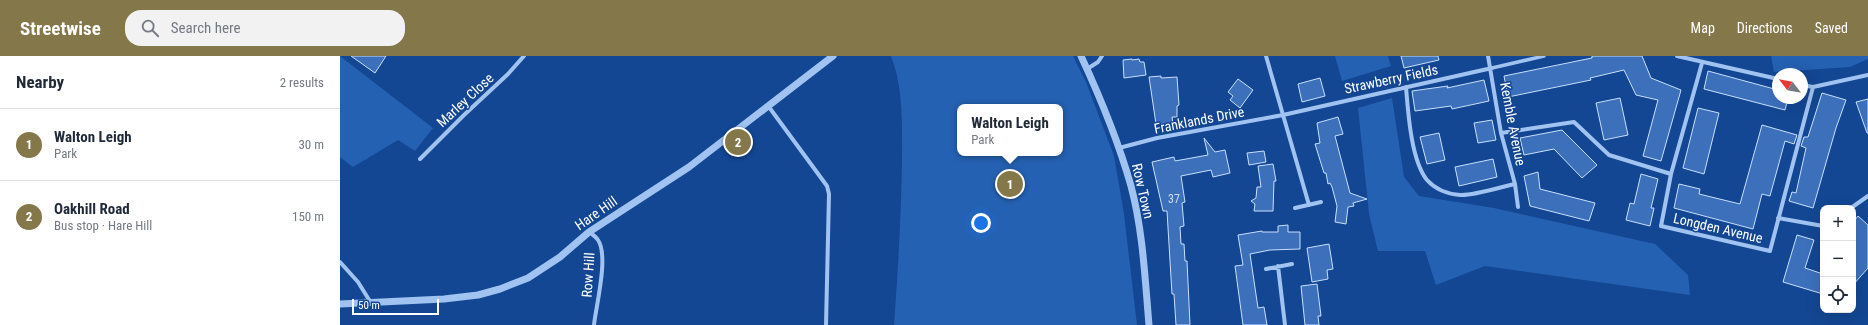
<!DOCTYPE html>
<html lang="en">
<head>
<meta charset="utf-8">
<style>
  body { margin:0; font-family:"Roboto Condensed",sans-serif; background:#f2f2f3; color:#1f2937 }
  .controls { position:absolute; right:12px; bottom:12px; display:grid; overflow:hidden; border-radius:8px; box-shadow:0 4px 16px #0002 }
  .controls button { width:36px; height:36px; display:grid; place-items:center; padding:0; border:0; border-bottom:1px solid #e0e1e3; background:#fff; color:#1f2937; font:20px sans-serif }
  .compass { position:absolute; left:1432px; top:12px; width:36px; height:36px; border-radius:50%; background:#fff; box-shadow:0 4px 16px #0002; rotate:301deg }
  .scale { position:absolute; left:12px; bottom:10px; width:87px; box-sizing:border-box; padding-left:4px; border:2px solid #fff; border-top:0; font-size:11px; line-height:14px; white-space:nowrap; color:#fff; -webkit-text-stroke:3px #134793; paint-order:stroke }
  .you { position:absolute; left:641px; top:167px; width:14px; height:14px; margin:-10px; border:3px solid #fff; border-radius:50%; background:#1a73e8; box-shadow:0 0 0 6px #1a73e833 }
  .badge { display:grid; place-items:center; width:26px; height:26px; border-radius:50%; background:#84774a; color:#fff; font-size:13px; font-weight:700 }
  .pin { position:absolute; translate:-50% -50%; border:2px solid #fff; box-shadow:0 1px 4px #0006 }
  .popup { position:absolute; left:617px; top:48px; width:106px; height:52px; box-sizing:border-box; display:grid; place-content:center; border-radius:8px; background:#fff; filter:drop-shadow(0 1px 3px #0005); font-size:13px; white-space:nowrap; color:#747a83 }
  .popup b { font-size:15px; color:#1f2937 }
  .popup::after { content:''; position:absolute; left:50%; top:100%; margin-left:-8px; border:8px solid transparent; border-top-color:#fff }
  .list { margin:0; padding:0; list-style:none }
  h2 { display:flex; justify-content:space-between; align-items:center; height:52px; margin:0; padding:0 16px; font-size:17px }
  h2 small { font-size:13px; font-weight:400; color:#747a83 }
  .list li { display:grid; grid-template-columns:26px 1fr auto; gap:12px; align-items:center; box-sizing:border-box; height:72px; padding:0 16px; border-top:1px solid #e0e1e3 }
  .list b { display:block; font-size:15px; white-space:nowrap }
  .list p { margin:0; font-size:13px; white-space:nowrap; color:#747a83 }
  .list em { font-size:13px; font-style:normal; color:#747a83 }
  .icon { flex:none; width:22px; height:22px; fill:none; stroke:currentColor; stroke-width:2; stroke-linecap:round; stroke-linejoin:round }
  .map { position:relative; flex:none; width:1528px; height:269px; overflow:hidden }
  header { display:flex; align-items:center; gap:24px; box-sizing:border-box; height:56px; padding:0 20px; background:#84774a; color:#fff }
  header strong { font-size:19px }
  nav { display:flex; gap:22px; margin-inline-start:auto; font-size:14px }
  .search { width:280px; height:36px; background:#f2f2f3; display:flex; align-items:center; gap:10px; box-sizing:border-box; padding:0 14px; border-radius:16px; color:#747a83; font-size:15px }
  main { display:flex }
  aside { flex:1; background:#fff }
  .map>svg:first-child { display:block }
  .green { fill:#2561b2; fill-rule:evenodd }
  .building { fill:#3c70bb; stroke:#c9dffc }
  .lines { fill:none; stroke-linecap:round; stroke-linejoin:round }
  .pedestrian { stroke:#a1c3f2; stroke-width:3.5 }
  .minor { stroke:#a1c3f2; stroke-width:4 }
  .tertiary { stroke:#a1c3f2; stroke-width:7 }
  .labels { text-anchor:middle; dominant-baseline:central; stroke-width:3; stroke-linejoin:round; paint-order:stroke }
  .number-label { font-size:12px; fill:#cedbee }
  .street-label { font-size:14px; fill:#fff; stroke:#134793 }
</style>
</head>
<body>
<header>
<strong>Streetwise</strong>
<div class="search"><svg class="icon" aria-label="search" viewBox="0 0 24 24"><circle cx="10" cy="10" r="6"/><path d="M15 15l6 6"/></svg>Search here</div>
<nav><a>Map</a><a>Directions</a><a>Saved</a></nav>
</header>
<main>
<aside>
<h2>Nearby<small>2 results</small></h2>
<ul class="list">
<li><span class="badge">1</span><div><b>Walton Leigh</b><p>Park</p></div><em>30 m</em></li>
<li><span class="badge">2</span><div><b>Oakhill Road</b><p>Bus stop · Hare Hill</p></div><em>150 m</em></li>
</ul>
</aside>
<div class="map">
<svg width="1528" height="269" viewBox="0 0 1528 269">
  <rect width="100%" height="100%" fill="#134793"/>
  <path class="green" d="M 0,0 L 93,72 L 75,95 L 58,84 L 13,111 L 0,101 Z
    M 551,0 L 733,0 L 746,26 L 774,100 L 784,158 L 797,269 L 554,269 C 558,215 561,162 562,108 C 562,73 564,33 551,0 ZM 620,51 L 720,51 L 720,97 L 620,97 Z
    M 995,0 L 1048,0 L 1051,10 L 1002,25 Z
    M 1431,0 L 1528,0 L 1528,3 L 1510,11 L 1434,16 Z
    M 1052,42 L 1064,121 L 1079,140 L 1154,152 L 1315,188 L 1348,219 L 1350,239 L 1145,210 L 1096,229 L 1085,195 L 1038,195 L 1029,158 L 1018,52 Z"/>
  <path class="building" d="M 11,0 L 46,0 L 35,17 Z
    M 1061,0 L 1098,0 L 1099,4 L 1064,12 Z
    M 1252,0 L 1302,0 L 1311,22 L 1341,34 L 1321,105 L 1303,100 L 1318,44 L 1296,39 L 1284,14 L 1250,22 L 1251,24 L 1168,41 L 1164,20 L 1252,2 Z
    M 792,3 L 792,4 L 799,3 L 800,6 L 804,6 L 806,19 L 784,22 L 783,4 Z
    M 1368,15 L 1438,34 L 1438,42 L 1448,42 L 1445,54 L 1364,33 Z
    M 821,20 L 821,22 L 837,21 L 839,49 L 837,50 L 837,61 L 832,61 L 833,68 L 816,68 L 809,21 Z
    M 980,22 L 985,40 L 962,46 L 958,28 Z
    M 898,23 L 913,34 L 900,52 L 890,44 L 893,40 L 888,36 Z
    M 1144,24 L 1149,45 L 1112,53 L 1111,50 L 1075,55 L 1072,35 L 1108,30 L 1107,32 Z
    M 1482,37 L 1506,44 L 1496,72 L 1473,152 L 1449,145 L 1452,136 L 1456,137 L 1466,92 L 1461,90 L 1464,81 L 1468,81 Z
    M 1280,42 L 1288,79 L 1264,84 L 1256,47 Z
    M 1528,43 L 1528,77 L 1527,77 L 1516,46 Z
    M 1358,52 L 1379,57 L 1364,118 L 1343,112 Z
    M 998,61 L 1003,78 L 995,80 L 1010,137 L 1027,143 L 1013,147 L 1014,150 L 1008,151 L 1006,168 L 995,166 L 997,150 L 992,131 L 990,127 L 988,128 L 986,117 L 984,117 L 975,88 L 980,87 L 977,67 Z
    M 1152,64 L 1156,84 L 1138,87 L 1134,67 Z
    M 1422,69 L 1457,79 L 1454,88 L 1445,85 L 1430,140 L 1422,138 L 1413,173 L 1334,152 L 1339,128 L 1360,133 L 1359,138 L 1400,148 Z
    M 1222,74 L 1257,109 L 1242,122 L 1214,93 L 1184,99 L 1180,82 Z
    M 1099,77 L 1105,104 L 1087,108 L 1080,81 Z
    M 864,82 L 875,96 L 885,94 L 890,117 L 873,121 L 871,114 L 841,120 L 845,146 L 842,147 L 844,170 L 840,171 L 841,188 L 844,188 L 845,205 L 847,205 L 850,269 L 836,269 L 834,238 L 832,238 L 827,155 L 823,155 L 812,106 L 834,101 L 835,105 L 868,99 Z
    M 924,95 L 926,106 L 909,109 L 907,97 Z
    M 1153,103 L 1157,121 L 1119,130 L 1115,111 Z
    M 933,108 L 936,125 L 934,125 L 933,155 L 914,155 L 915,148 L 911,145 L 916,142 L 917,131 L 921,131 L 918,110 Z
    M 1198,116 L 1200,133 L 1255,147 L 1249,165 L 1190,150 L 1184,120 Z
    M 1301,118 L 1318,123 L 1311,152 L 1314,152 L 1310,170 L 1286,164 L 1290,147 L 1294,148 Z
    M 1518,160 L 1528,169 L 1528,212 L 1513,229 L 1513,166 Z
    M 948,169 L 948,176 L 960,176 L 960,193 L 930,194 L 910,198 L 918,252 L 924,251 L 927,269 L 903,269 L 895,210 L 903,209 L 898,179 L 922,175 L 922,176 L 938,176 L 938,170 Z
    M 1457,179 L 1474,184 L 1465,212 L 1483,218 L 1483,238 L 1443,226 Z
    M 989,188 L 993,213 L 987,214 L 988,223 L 972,226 L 967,192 Z
    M 977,228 L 981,260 L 978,260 L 979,269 L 965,269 L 961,230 Z"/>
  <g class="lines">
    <path class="pedestrian" d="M 1152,12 L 1204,0"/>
    <path class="minor" d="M 926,0 L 969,149
      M 1148,0 L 1161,77 L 1175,128 L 1178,151
      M 1337,0 L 1438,23
      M 1362,7 L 1331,118 L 1321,170 L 1430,195 L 1473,31
      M 747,13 L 758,6 L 762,0
      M 1462,29 L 1473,31 L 1528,19
      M 1066,31 C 1068,56 1071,104 1087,124 C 1095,133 1108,138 1120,139 C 1133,140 1161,131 1175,128
      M 429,51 L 487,130 L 489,138 L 486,269
      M 1161,77 L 1234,66 L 1269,99 L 1331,118
      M 779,92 L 817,82 L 943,59 L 1152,12
      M 80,103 L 124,59 L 168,18 L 184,0
      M 955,152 L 981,146
      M 1511,152 L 1528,140
      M 1438,162 L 1483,170
      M 249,176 C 252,178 256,181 258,184 C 269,200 256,250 254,269
      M 0,206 L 18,226 L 31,247
      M 938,210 L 945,269
      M 926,213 L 952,208"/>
    <path class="tertiary" d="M 741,0 C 761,43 778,84 791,130 C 803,175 805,223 809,269
      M 0,248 L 104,243 L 138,239 L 160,233 L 188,222 L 220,201 L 249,176 L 349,111 L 493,0"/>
  </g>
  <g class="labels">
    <g class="number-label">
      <text x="834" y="143">37</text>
    </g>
    <g class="street-label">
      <text transform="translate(1051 23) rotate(-12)">Strawberry Fields</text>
      <text transform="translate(125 44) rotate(-43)">Marley Close</text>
      <text transform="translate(859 64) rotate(-11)">Franklands Drive</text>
      <text transform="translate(1173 68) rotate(79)">Kemble Avenue</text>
      <text transform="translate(803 135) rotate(77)">Row Town</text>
      <text transform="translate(256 157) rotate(-35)">Hare Hill</text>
      <text transform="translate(1378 172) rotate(13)">Longden Avenue</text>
      <text transform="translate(248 219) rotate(-86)">Row Hill</text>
    </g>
  </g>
</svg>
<div class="controls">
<button>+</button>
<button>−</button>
<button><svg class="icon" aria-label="locate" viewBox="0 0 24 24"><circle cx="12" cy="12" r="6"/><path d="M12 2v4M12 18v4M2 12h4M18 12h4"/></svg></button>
</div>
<svg class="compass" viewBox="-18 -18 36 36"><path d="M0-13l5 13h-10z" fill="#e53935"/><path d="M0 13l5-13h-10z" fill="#747a83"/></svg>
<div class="scale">50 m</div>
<div class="you"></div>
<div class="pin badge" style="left:670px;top:128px">1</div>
<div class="popup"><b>Walton Leigh</b>Park</div>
<div class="pin badge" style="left:398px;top:86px">2</div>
</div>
</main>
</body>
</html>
